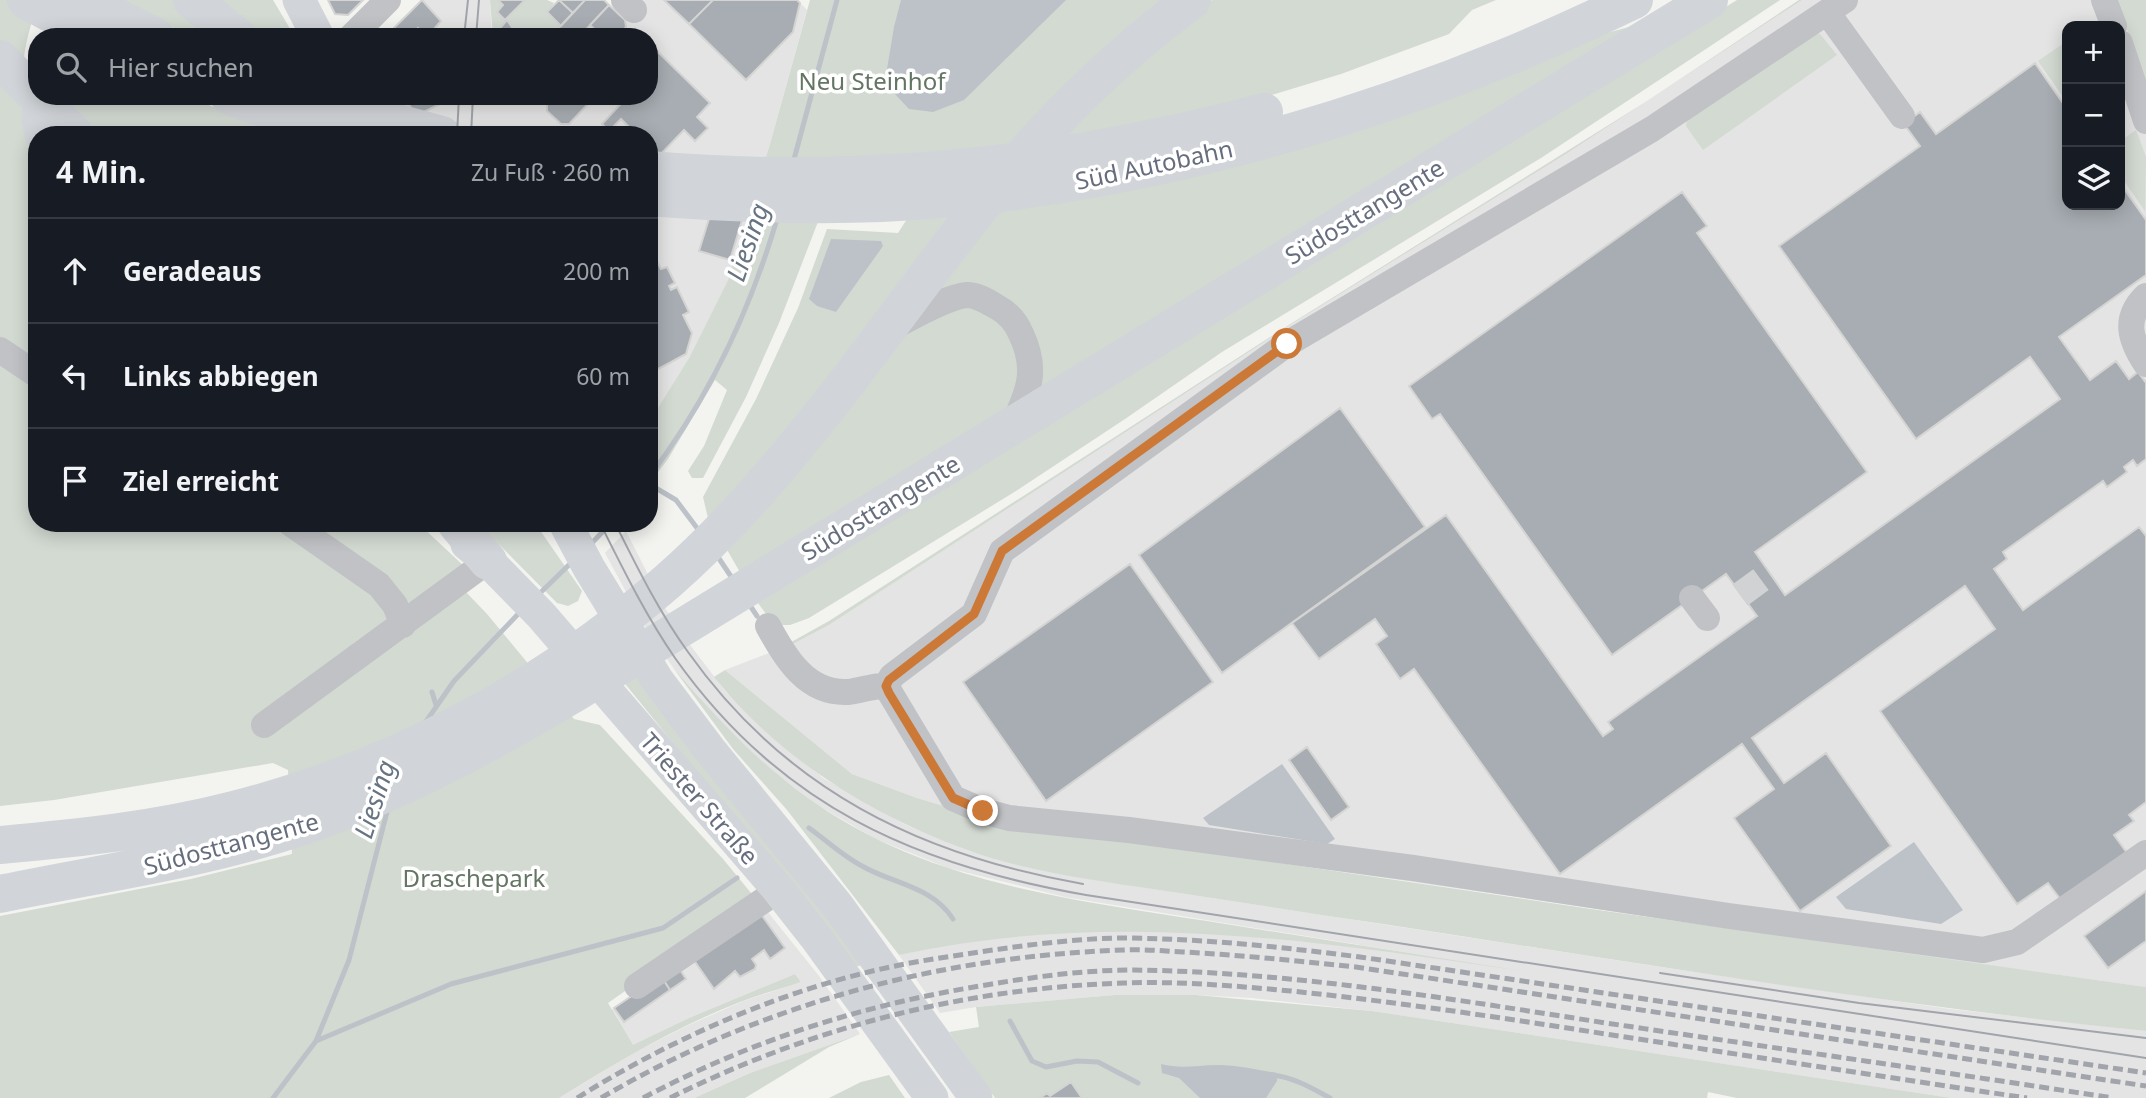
<!DOCTYPE html>
<html lang="de">
<head>
<meta charset="utf-8">
<style>
  body { margin:0; font-family:"Noto Sans",sans-serif; background:#242831; color:#f1f3f6 }
  .controls { position:absolute; right:21px; top:21px; display:grid; overflow:hidden; border-radius:14px; box-shadow:0 4px 18px #0003 }
  .controls button { width:63px; height:63px; display:grid; place-items:center; padding:0; border:0; border-bottom:2px solid #363941; background:#171b24; color:#f1f3f6; font:35px sans-serif }
  .stop { position:absolute; width:21px; height:21px; margin:-16px; border:5px solid #cc7938; border-radius:50%; background:#fff }
  .stop.end { background:#cc7938; border-color:#fff; box-shadow:0 2px 7px #0008 }
  .list { margin:0; padding:0; list-style:none }
  h2 { display:flex; justify-content:space-between; align-items:center; height:91px; margin:0; padding:0 28px; font-size:30px }
  h2 small { font-size:23px; font-weight:400; color:#9ea1a6 }
  .list li { display:grid; grid-template-columns:46px 1fr auto; gap:21px; align-items:center; box-sizing:border-box; height:105px; padding:0 28px; border-top:2px solid #363941 }
  .list b { display:block; font-size:26px; white-space:nowrap }
  .list em { font-size:23px; font-style:normal; color:#9ea1a6 }
  .icon { flex:none; width:38px; height:38px; fill:none; stroke:currentColor; stroke-width:2; stroke-linecap:round; stroke-linejoin:round }
  .map { position:relative; flex:none; width:2146px; height:1098px; overflow:hidden }
  .search { position:absolute; background:#171b24; box-shadow:0 4px 18px #0003; left:28px; top:28px; width:630px; height:77px; display:flex; align-items:center; gap:18px; box-sizing:border-box; padding:0 24px; border-radius:28px; color:#9ea1a6; font-size:26px }
  .panel { position:absolute; background:#171b24; box-shadow:0 4px 18px #0003; left:28px; top:126px; width:630px; height:406px; border-radius:28px }
  .map>svg:first-child { display:block }
  .built { fill:#e3e4e3; fill-rule:evenodd }
  .green { fill:#d3dad2 }
  .water { fill:#bdc2c8 }
  .lines { fill:none; stroke-linecap:round; stroke-linejoin:round }
  .stream { stroke:#bdc2c8; stroke-width:5 }
  .building { fill:#a8adb3; stroke:#d4d5d3; stroke-width:2 }
  .minor-tunnel { stroke:#d0d2d3; stroke-width:26; stroke-dasharray:26 13; stroke-linecap:butt }
  .minor { stroke:#c0c2c5; stroke-width:26 }
  .major { stroke:#d1d4d8; stroke-width:33 }
  .highway { stroke:#d1d4d8; stroke-width:38 }
  .tram { stroke:#a1a4aa; stroke-width:2 }
  .rail { stroke:#a1a4aa; stroke-width:5; stroke-dasharray:10 5; stroke-linecap:butt }
  .route { stroke:#cc7938; stroke-width:9 }
  .labels { text-anchor:middle; dominant-baseline:central; stroke-width:7; stroke-linejoin:round; paint-order:stroke }
  .park-label { font-size:24px; fill:#647564; stroke:#fff }
  .street-label { font-size:24px; fill:#666e7d; stroke:#fff }
  .water-label { font-size:26px; font-style:italic; fill:#677481; stroke:#fff }
</style>
</head>
<body>
<div class="map">
<svg width="2146" height="1098" viewBox="0 0 2146 1098">
  <rect width="100%" height="100%" fill="#f3f3f0"/>
  <path class="built" d="M 422,0 L 490,0 L 492,37 L 385,37 Z
    M 585,0 L 604,0 L 625,20 L 644,0 L 797,0 L 807,10 L 770,144 L 728,280 L 689,358 L 649,422 L 649,135 L 398,135 L 379,96 L 649,96 L 649,37 L 550,37 Z
    M 1802,0 L 2117,0 L 2146,83 L 2146,987 L 1877,950 L 990,820 L 917,798 L 852,774 L 725,670 L 793,644 L 829,625 L 1295,322 L 1566,154 ZM 2067,26 L 2120,26 L 2120,205 L 2067,205 Z
    M 626,531 L 665,608 L 690,645 L 726,692 L 823,778 L 904,824 L 969,851 L 1036,868 L 1134,886 L 1647,965 L 1950,1009 L 2146,1031 L 2146,1098 L 1952,1098 L 1372,1011 L 1252,998 L 1196,995 L 1115,995 L 976,1007 L 940,1013 L 899,955 L 957,942 L 1031,934 L 1090,931 L 1169,931 L 1235,935 L 1330,944 L 1465,962 L 1065,897 L 948,868 L 876,839 L 819,806 L 776,774 L 727,729 L 674,669 L 644,625 L 605,553 Z
    M 763,906 L 819,976 L 860,1034 L 750,1073 L 694,1098 L 559,1098 L 637,1051 L 689,1025 L 741,1002 L 801,982 L 795,974 L 689,1018 L 633,1046 L 611,1010 Z"/>
  <path class="green" d="M 0,0 L 38,0 C 33,19 26,39 24,58 C 20,98 26,137 37,176 L 37,523 L 418,523 L 467,569 L 464,590 L 487,614 L 574,719 L 600,725 L 723,859 L 756,899 L 608,1003 L 633,1045 L 689,1018 L 795,974 L 801,982 C 781,989 760,994 740,1002 C 676,1027 617,1062 559,1098 L 0,1098 L 0,916 L 191,879 L 292,854 L 288,770 L 273,763 L 54,800 L 0,806 Z
    M 116,0 L 173,0 L 223,37 L 192,37 Z
    M 213,0 L 273,0 L 295,37 L 256,37 Z
    M 490,0 L 547,0 L 554,3 L 547,13 L 561,26 L 550,37 L 493,37 Z
    M 810,0 L 1165,0 L 793,427 L 708,518 L 703,497 L 756,399 L 798,308 L 827,229 L 898,233 L 907,219 L 841,162 L 779,323 L 746,397 L 703,478 L 692,478 L 688,471 L 704,446 L 727,390 L 715,380 L 668,459 L 649,484 L 649,422 L 689,358 L 728,280 L 770,144 Z
    M 1212,0 L 1496,0 L 1472,10 L 1449,34 L 1341,74 L 1232,107 L 1133,157 L 1633,26 L 1034,398 L 1027,326 L 931,289 L 1047,146 Z
    M 1737,0 L 1780,0 L 1541,158 L 1222,352 L 1125,419 L 1016,491 L 809,618 L 790,625 L 780,625 L 772,622 L 758,603 Z
    M 1799,0 L 1802,0 L 1566,154 L 1295,322 L 829,625 L 793,644 L 786,645 L 829,621 L 1292,323 L 1647,101 Z
    M 2117,0 L 2146,0 L 2146,83 L 2119,7 Z
    M 1817,33 L 1820,34 L 1837,55 L 1703,150 L 1686,126 L 1687,119 Z
    M 2067,41 L 2067,95 L 2063,97 L 2038,61 Z
    M 54,96 L 186,96 L 261,126 L 289,135 L 92,135 Z
    M 2136,130 L 2146,157 L 2145,211 L 2120,175 L 2120,141 Z
    M 945,307 L 991,309 L 1020,342 L 1018,392 L 1000,420 L 741,574 L 726,548 L 896,341 Z
    M 478,523 L 535,523 L 582,591 L 578,601 L 568,606 L 557,603 Z
    M 674,669 C 728,731 779,785 852,826 C 960,887 1087,902 1207,921 C 1312,938 1416,954 1521,971 C 1308,940 1112,909 899,955 L 787,810 L 733,749 Z
    M 725,670 L 852,774 L 917,798 L 990,820 L 1591,909 L 2146,987 L 2146,1031 C 1890,1005 1637,963 1383,924 C 1308,913 1233,901 1159,890 C 1095,880 1028,872 967,850 C 869,814 779,758 714,677 Z
    M 635,672 L 866,964 L 855,967 L 622,680 Z
    M 1115,995 L 1196,995 L 1372,1011 L 1952,1098 L 1737,1098 L 1708,1092 L 1707,1098 L 1082,1098 L 1071,1082 L 1050,1096 L 1047,1093 L 1040,1098 L 995,1098 L 949,1032 L 979,1027 L 976,1007 Z
    M 860,1034 L 829,1047 L 745,1098 L 694,1098 L 750,1073 Z
    M 889,1075 L 905,1098 L 829,1098 L 861,1082 Z"/>
  <path class="water" d="M 901,0 L 1066,0 L 964,100 L 933,112 L 909,109 L 893,92 L 887,69 L 894,27 Z
    M 831,239 L 881,241 L 883,246 L 836,312 L 817,306 L 809,299 Z
    M 1282,764 L 1335,839 L 1327,844 L 1209,825 L 1203,818 Z
    M 1914,842 L 1963,910 L 1941,924 L 1846,909 L 1836,897 Z
    M 1161,1064 C 1184,1070 1200,1064 1222,1065 C 1240,1066 1259,1070 1277,1073 L 1277,1081 L 1266,1098 L 1200,1098 L 1179,1078 L 1162,1073 Z"/>
  <g class="lines">
    <path class="stream" d="M 793,163 L 837,0
      M 649,477 C 707,401 750,311 777,219
      M 649,484 L 676,500 L 700,532
      M 589,546 L 611,523
      M 716,554 L 734,581
      M 538,595 L 574,560
      M 749,604 L 757,616
      M 432,692 L 436,705
      M 425,723 L 454,681 L 521,611
      M 809,828 C 826,840 843,856 862,866 C 893,884 932,886 953,919
      M 1010,1021 L 1032,1061 L 1046,1067 L 1077,1061 L 1098,1062 L 1138,1083
      M 316,1041 L 451,984 L 663,928 L 737,878
      M 1272,1075 C 1293,1077 1312,1088 1330,1098
      M 273,1098 L 316,1041 L 349,960 L 388,808"/>
  </g>
  <path class="building" d="M 328,0 L 363,0 L 348,15 L 335,14 Z
    M 422,0 L 441,21 L 427,37 L 418,28 L 410,37 L 400,37 L 392,30 Z
    M 498,0 L 525,0 L 505,20 L 497,12 L 503,5 Z
    M 559,0 L 585,0 L 573,13 Z
    M 559,0 L 573,13 L 561,26 L 547,12 Z
    M 585,0 L 604,0 L 609,5 L 579,37 L 550,37 Z
    M 664,0 L 713,0 L 689,24 Z
    M 713,0 L 797,0 L 800,3 L 793,32 L 746,80 L 689,24 Z
    M 609,5 L 625,20 L 626,27 L 617,37 L 603,37 L 590,25 Z
    M 507,20 L 513,29 L 505,37 L 495,37 L 495,34 Z
    M 653,47 L 710,103 L 697,117 L 708,128 L 695,141 L 684,130 L 659,156 L 649,146 L 649,135 L 637,135 L 621,119 L 609,131 L 602,124 L 628,96 L 649,96 L 649,51 Z
    M 2035,63 L 2067,109 L 2067,205 L 2120,205 L 2120,183 L 2146,220 L 2146,275 L 2059,337 L 2090,380 L 2116,361 L 2129,379 L 2138,372 L 2146,383 L 2146,459 L 2137,466 L 2133,460 L 2124,467 L 2127,472 L 2107,487 L 2103,481 L 2003,552 L 2007,559 L 1994,569 L 2023,610 L 2139,527 L 2146,536 L 2146,802 L 2129,815 L 2134,821 L 2114,835 L 2127,853 L 2061,900 L 2048,883 L 2017,904 L 1880,711 L 1995,629 L 1965,586 L 1752,738 L 1784,783 L 1826,753 L 1891,846 L 1800,911 L 1734,818 L 1774,789 L 1742,744 L 1560,874 L 1414,669 L 1400,679 L 1376,644 L 1387,636 L 1375,619 L 1319,659 L 1292,623 L 1446,515 L 1603,736 L 1613,729 L 1608,722 L 1757,616 L 1726,574 L 1612,655 L 1440,414 L 1432,419 L 1409,386 L 1682,192 L 1707,226 L 1697,233 L 1867,472 L 1755,552 L 1785,595 L 2060,399 L 2030,357 L 1916,439 L 1779,246 L 1920,146 L 1904,124 L 1920,112 L 1936,134 Z
    M 881,78 L 882,92 L 873,93 L 872,79 Z
    M 405,96 L 439,96 L 442,103 L 418,115 L 414,114 Z
    M 541,96 L 587,96 L 587,105 L 569,124 L 561,124 L 547,111 L 547,102 Z
    M 712,209 L 743,217 L 730,260 L 699,251 Z
    M 649,246 L 661,269 L 667,267 L 675,283 L 669,286 L 671,290 L 677,287 L 689,312 L 683,315 L 692,333 L 686,354 L 649,374 Z
    M 1340,408 L 1425,527 L 1222,673 L 1139,555 Z
    M 1130,564 L 1213,682 L 1046,801 L 963,682 Z
    M 1307,747 L 1349,807 L 1331,820 L 1289,760 Z
    M 2146,891 L 2146,941 L 2108,968 L 2084,936 Z
    M 758,910 L 785,948 L 770,959 L 764,950 L 752,959 L 756,965 L 755,969 L 740,977 L 735,971 L 714,989 L 691,956 Z
    M 677,965 L 686,979 L 670,990 L 661,976 Z
    M 661,976 L 670,990 L 624,1022 L 614,1008 Z
    M 1071,1082 L 1082,1098 L 1040,1098 L 1047,1093 L 1050,1096 Z"/>
  <g class="lines">
    <path class="minor-tunnel" d="M 1740,595 L 1770,573"/>
    <path class="minor" d="M 624,0 L 634,10
      M 1845,0 L 1652,129 L 1287,344 L 1002,551 L 974,614 L 892,676 L 886,686 L 953,798 L 983,811 L 1009,818 L 1129,830 L 1413,868 L 1729,916 L 1983,950 L 2017,942 L 2146,853
      M 2104,0 L 2114,26
      M 1827,12 L 1902,116
      M 351,37 L 388,0
      M 2120,43 L 2146,121
      M 2146,296 C 2123,318 2130,340 2146,364
      M 893,327 C 911,318 948,296 967,295 C 978,295 988,302 997,307 C 1008,313 1016,322 1021,334 C 1038,369 1029,392 1013,425
      M 0,350 L 37,375
      M 290,523 L 379,585 L 395,605 L 403,625
      M 1692,598 L 1707,618
      M 768,626 C 786,658 806,694 848,692 C 861,691 873,685 886,686
      M 264,725 L 488,561
      M 637,986 L 764,900 L 777,888"/>
    <path class="major" d="M 299,0 L 318,37
      M 40,96 L 38,117 L 41,135
      M 565,523 L 589,568 L 658,681 L 710,750 L 837,905 L 976,1098
      M 467,544 L 488,561 L 541,615 L 777,888 L 817,939 L 932,1098"/>
    <path class="highway" d="M 26,0 L 95,37
      M 82,0 L 156,37
      M 192,0 L 238,37
      M 0,59 L 75,135
      M 229,96 L 337,135
      M 308,96 L 347,109 L 442,135
      M 649,170 C 861,188 1059,166 1264,112
      M 649,197 C 727,203 804,206 882,203 C 1095,193 1312,137 1509,56 C 1551,39 1593,19 1634,0
      M 456,523 L 488,561
      M 0,845 C 78,838 157,830 234,810 C 394,769 543,690 668,581 C 731,526 785,461 837,395 C 887,331 934,264 985,201 C 1045,126 1115,57 1192,0
      M 0,894 C 101,873 202,860 300,827 C 398,794 487,745 575,693 L 1709,0"/>
    <path class="tram" d="M 464,37 L 468,0
      M 476,37 L 479,0
      M 457,135 L 459,96
      M 471,135 L 473,96
      M 600,523 C 623,569 646,616 675,658 C 779,805 914,865 1086,895 L 2146,1058
      M 615,523 C 637,567 659,612 688,652 C 786,790 919,855 1083,884
      M 1660,973 L 1859,1003 L 2146,1038"/>
    <path class="rail" d="M 577,1098 C 676,1036 791,986 905,964 C 930,959 955,956 979,952 C 1028,945 1077,938 1127,938 C 1207,939 1281,947 1360,957 L 2146,1073
      M 601,1098 C 761,1004 940,956 1124,950 C 1144,949 1163,951 1183,952 C 1241,955 1298,961 1356,967 L 2146,1086
      M 643,1098 C 756,1038 866,1004 992,984 C 1039,976 1087,970 1134,970 C 1293,972 1450,999 1606,1023 C 1775,1048 1944,1072 2113,1098
      M 670,1098 C 812,1027 965,988 1124,983 C 1179,981 1236,986 1291,991 C 1388,1001 1484,1015 1580,1030 C 1729,1053 1878,1076 2027,1098"/>
  </g>
  <g class="lines">
    <path class="route" d="M 983,811 L 953,798 L 889,693 L 886,686 L 889,680 L 974,614 L 1002,551 L 1287,344"/>
  </g>
  <g class="labels">
    <g class="park-label">
      <text x="872" y="80">Neu Steinhof</text>
      <text x="474" y="877">Draschepark</text>
    </g>
    <g class="street-label">
      <text transform="translate(1154 164) rotate(-12)">Süd Autobahn</text>
      <text transform="translate(1364 211) rotate(-31)">Südosttangente</text>
      <text transform="translate(880 507) rotate(-31)">Südosttangente</text>
      <text transform="translate(700 798) rotate(49)">Triester Straße</text>
      <text transform="translate(231 843) rotate(-15)">Südosttangente</text>
    </g>
    <g class="water-label">
      <text transform="translate(747 242) rotate(-71)">Liesing</text>
      <text transform="translate(374 799) rotate(-72)">Liesing</text>
    </g>
  </g>
</svg>
<div class="controls">
<button>+</button>
<button>−</button>
<button><svg class="icon" aria-label="layers" viewBox="0 0 24 24"><path d="M12 4l9 5-9 5-9-5zM3 14l9 5 9-5"/></svg></button>
</div>
<div class="stop" style="left:1287px;top:344px"></div>
<div class="stop end" style="left:983px;top:811px"></div>
<div class="search"><svg class="icon" aria-label="search" viewBox="0 0 24 24"><circle cx="10" cy="10" r="6"/><path d="M15 15l6 6"/></svg>Hier suchen</div>
<section class="panel">
<h2>4 Min.<small>Zu Fuß · 260 m</small></h2>
<ul class="list">
<li><svg class="icon" aria-label="ahead" viewBox="0 0 24 24"><path d="M12 20V5M6 11l6-6 6 6"/></svg><div><b>Geradeaus</b></div><em>200 m</em></li>
<li><svg class="icon" aria-label="left" viewBox="0 0 24 24"><path d="M17 20v-9H6M10 6l-5 5 5 5"/></svg><div><b>Links abbiegen</b></div><em>60 m</em></li>
<li><svg class="icon" aria-label="arrive" viewBox="0 0 24 24"><path d="M6 21V4h12l-3 4 3 4H6"/></svg><div><b>Ziel erreicht</b></div></li>
</ul>
</section>
</div>
</body>
</html>
